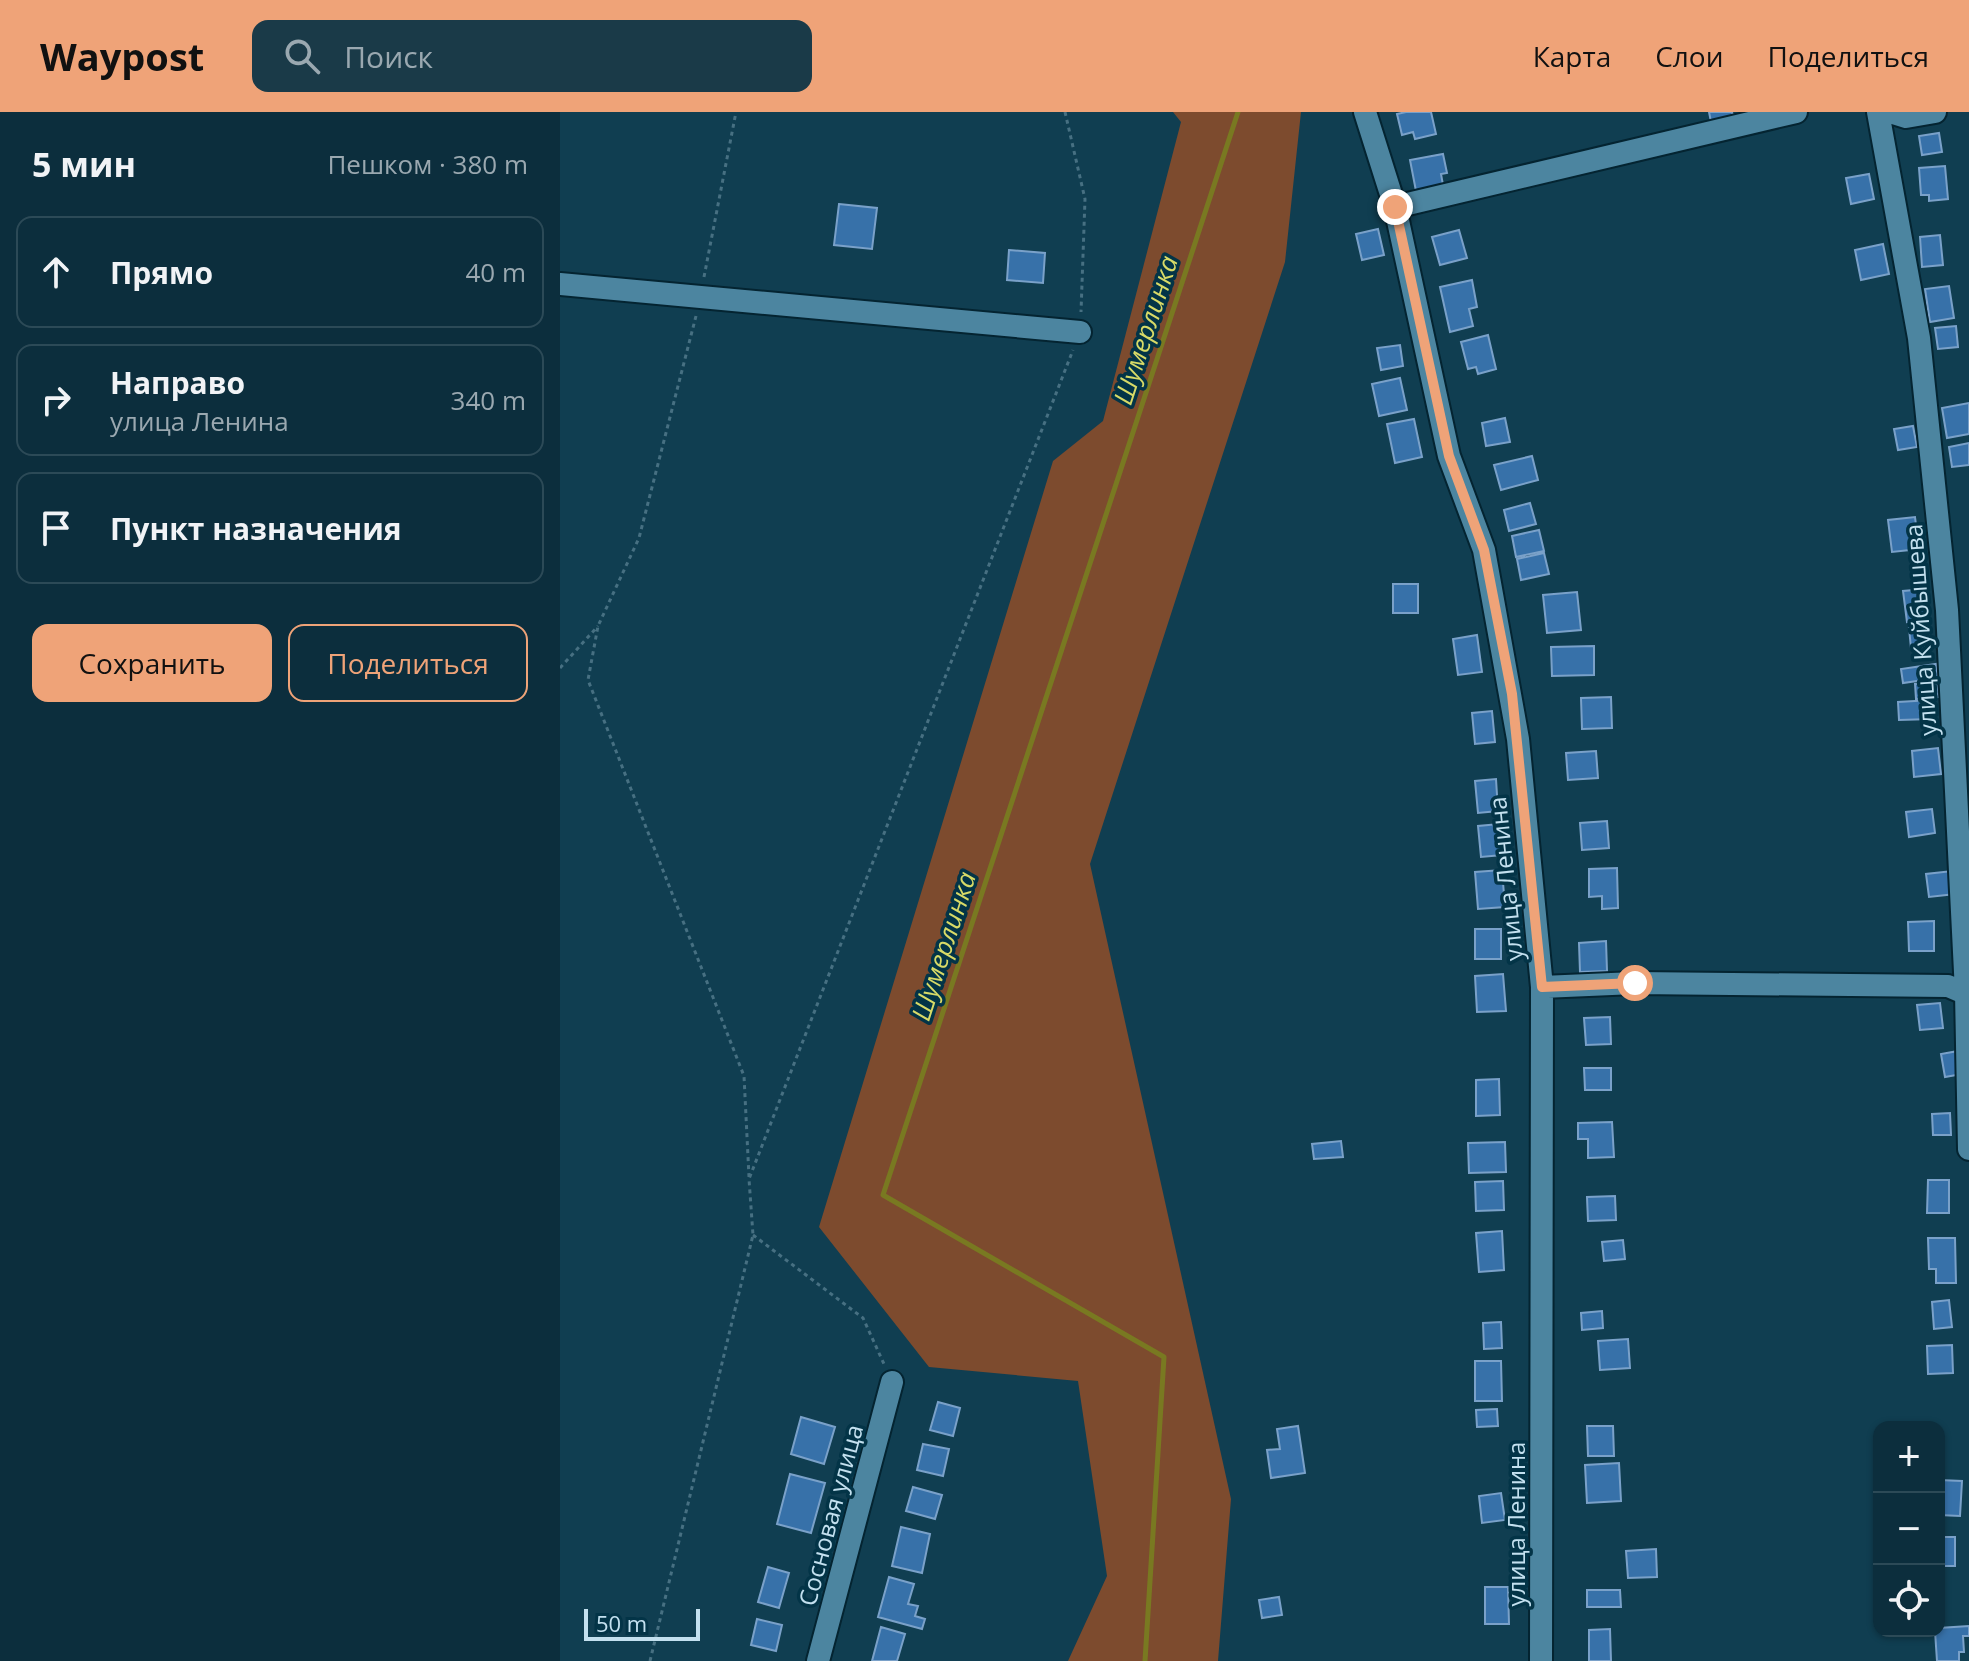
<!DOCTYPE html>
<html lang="ru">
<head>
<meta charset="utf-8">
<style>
  body { margin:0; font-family:"Open Sans",sans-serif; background:#1a3a48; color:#f1f3f6 }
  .controls { position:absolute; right:24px; bottom:24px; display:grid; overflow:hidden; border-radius:16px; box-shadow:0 2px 6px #0004 }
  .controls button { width:72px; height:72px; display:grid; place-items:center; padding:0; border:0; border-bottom:2px solid #2c4a57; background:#0c2e3d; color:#f1f3f6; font:40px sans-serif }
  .scale { position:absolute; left:24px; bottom:20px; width:116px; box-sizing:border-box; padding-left:8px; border:4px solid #c3e0ef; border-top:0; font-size:22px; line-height:28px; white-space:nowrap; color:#c3e0ef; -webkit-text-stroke:6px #033447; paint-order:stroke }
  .stop { position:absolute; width:24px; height:24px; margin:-18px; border:6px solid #efa378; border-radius:50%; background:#fff }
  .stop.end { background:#efa378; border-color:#fff; box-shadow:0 2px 8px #0008 }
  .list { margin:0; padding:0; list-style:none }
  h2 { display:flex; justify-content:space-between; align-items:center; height:104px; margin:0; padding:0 32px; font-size:34px }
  h2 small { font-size:26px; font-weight:400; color:#9aa8b0 }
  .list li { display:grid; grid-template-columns:52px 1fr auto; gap:24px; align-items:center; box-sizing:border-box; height:112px; margin:0 16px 16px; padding:0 16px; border:2px solid #2c4a57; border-radius:16px }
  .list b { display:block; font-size:30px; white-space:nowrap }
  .list p { margin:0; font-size:26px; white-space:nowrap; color:#9aa8b0 }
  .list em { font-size:26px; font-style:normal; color:#9aa8b0 }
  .actions { display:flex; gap:16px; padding:24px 32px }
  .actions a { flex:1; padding:18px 0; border:2px solid #efa378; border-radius:16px; text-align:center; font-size:28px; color:#efa378 }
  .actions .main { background:#efa378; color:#111 }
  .icon { flex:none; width:44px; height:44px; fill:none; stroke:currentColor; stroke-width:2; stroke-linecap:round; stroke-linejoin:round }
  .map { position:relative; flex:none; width:1409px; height:1549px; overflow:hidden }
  header { display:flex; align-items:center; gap:48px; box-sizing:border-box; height:112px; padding:0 40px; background:#efa378; color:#111 }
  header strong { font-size:38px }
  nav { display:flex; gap:44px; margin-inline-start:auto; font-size:28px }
  .search { width:560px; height:72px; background:#1a3a48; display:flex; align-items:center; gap:20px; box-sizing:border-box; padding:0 28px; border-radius:16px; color:#9aa8b0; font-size:30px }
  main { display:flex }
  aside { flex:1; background:#0c2e3d }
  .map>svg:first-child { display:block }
  .green { fill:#7d4b2e }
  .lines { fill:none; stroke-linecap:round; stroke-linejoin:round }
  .stream { stroke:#797921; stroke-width:5 }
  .building { fill:#3771a9; stroke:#7aa1c9; stroke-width:2 }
  .minor-casing { stroke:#042431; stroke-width:26 }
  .path { stroke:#477082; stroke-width:3; stroke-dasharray:4 4; stroke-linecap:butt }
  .minor { stroke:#4c85a0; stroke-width:22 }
  .route { stroke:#efa378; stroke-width:10 }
  .labels { text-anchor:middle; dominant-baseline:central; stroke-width:7; stroke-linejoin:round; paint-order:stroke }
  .street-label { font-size:24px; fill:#c3e0ef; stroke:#033447 }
  .water-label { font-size:26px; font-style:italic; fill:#d8da67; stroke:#033447 }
</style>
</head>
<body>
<header>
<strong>Waypost</strong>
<div class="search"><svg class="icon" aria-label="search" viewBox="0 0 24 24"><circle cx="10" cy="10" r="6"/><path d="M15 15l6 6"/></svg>Поиск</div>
<nav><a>Карта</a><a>Слои</a><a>Поделиться</a></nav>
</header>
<main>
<aside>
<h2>5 мин<small>Пешком · 380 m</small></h2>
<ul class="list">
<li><svg class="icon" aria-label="ahead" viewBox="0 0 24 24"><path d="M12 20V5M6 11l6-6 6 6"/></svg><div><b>Прямо</b></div><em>40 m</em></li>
<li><svg class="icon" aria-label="right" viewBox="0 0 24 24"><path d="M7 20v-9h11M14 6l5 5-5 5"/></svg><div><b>Направо</b><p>улица Ленина</p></div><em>340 m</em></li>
<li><svg class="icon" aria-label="arrive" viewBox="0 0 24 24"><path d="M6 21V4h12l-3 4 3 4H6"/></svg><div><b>Пункт назначения</b></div></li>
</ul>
<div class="actions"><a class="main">Сохранить</a><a>Поделиться</a></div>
</aside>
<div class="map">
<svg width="1409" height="1549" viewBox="0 0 1409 1549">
  <rect width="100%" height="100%" fill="#103e51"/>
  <path class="green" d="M 613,0 L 741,0 L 725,150 L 530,752 L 671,1387 L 658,1549 L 508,1549 L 547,1464 L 518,1269 L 369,1255 L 259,1115 L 493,349 L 543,309 L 621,10 Z"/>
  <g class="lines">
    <path class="stream" d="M 585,1549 L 604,1245 L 323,1083 L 678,0"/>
  </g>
  <path class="building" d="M 846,0 L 871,0 L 876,22 L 855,27 L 853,20 L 842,23 L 837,2 Z
    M 1149,0 L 1172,0 L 1173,4 L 1151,10 Z
    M 1379,21 L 1382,40 L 1362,43 L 1359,24 Z
    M 883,42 L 887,61 L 881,62 L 883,73 L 856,79 L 850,48 Z
    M 1385,54 L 1388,87 L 1369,89 L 1369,83 L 1361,83 L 1359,56 Z
    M 1309,62 L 1314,87 L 1291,92 L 1286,66 Z
    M 279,92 L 317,96 L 312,137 L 274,133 Z
    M 818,117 L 824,143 L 802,148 L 796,122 Z
    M 899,118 L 907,146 L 880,153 L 872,125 Z
    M 1380,123 L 1383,153 L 1362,155 L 1360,125 Z
    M 1323,132 L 1329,162 L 1301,168 L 1295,138 Z
    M 449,138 L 485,141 L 483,171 L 447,168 Z
    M 912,168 L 917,195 L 909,197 L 913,214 L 890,220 L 880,175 Z
    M 1389,174 L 1394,206 L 1370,210 L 1365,177 Z
    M 1396,214 L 1398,235 L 1378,237 L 1375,216 Z
    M 928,223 L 936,257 L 918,262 L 916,255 L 908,257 L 901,230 Z
    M 840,233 L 843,254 L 821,258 L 817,236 Z
    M 840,266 L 847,298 L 819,304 L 812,272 Z
    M 1409,291 L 1409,322 L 1387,326 L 1382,296 Z
    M 945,306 L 950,330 L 926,334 L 922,311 Z
    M 854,307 L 862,345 L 835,351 L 827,312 Z
    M 1353,314 L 1357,335 L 1338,338 L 1334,317 Z
    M 1409,331 L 1409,353 L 1392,355 L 1389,335 Z
    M 972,344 L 978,368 L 941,378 L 934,353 Z
    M 970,391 L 976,412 L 949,419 L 944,398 Z
    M 1355,405 L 1359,437 L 1332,440 L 1328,408 Z
    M 979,418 L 984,439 L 956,445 L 952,424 Z
    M 984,441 L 989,462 L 961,468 L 957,447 Z
    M 833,472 L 858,472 L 858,501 L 833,501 Z
    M 1365,477 L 1369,507 L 1347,510 L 1343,479 Z
    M 1017,480 L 1021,518 L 987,521 L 983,483 Z
    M 1368,514 L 1370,533 L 1351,536 L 1349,516 Z
    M 917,523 L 922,560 L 898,563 L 893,527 Z
    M 1034,534 L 1034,563 L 992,564 L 991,535 Z
    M 1376,552 L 1378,566 L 1343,571 L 1341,557 Z
    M 1376,570 L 1378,585 L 1356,587 L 1355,572 Z
    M 1051,585 L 1052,616 L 1022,617 L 1021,586 Z
    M 1372,588 L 1372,607 L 1339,608 L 1338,590 Z
    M 932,599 L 935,630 L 915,632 L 912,601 Z
    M 1378,636 L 1381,662 L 1354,665 L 1352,639 Z
    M 1036,639 L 1038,666 L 1008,668 L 1006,641 Z
    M 936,667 L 938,699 L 918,701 L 915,669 Z
    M 1372,697 L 1375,721 L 1349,725 L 1346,700 Z
    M 1047,709 L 1049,736 L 1022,738 L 1020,711 Z
    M 939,712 L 942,743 L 921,745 L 918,714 Z
    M 1057,756 L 1058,796 L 1042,797 L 1042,784 L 1029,785 L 1029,757 Z
    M 942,758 L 945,795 L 918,797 L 915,760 Z
    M 1392,759 L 1395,782 L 1369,785 L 1366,762 Z
    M 1374,809 L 1374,839 L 1349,839 L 1348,810 Z
    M 915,817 L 941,817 L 941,847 L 915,847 Z
    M 1046,829 L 1047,859 L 1020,860 L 1019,831 Z
    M 943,862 L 946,899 L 917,900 L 915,864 Z
    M 1380,891 L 1383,916 L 1360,918 L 1357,893 Z
    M 1050,905 L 1051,932 L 1026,933 L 1024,906 Z
    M 1398,939 L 1402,962 L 1385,965 L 1381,942 Z
    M 1024,956 L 1051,956 L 1051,978 L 1025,978 Z
    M 939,967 L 940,1003 L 916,1004 L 916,968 Z
    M 1390,1001 L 1391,1023 L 1373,1023 L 1372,1002 Z
    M 1052,1010 L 1054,1045 L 1028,1046 L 1028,1027 L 1018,1027 L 1018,1011 Z
    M 781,1029 L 783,1045 L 754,1047 L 752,1032 Z
    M 945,1030 L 946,1060 L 909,1061 L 908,1031 Z
    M 1368,1068 L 1389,1068 L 1389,1101 L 1367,1101 Z
    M 943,1069 L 944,1098 L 916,1099 L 915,1070 Z
    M 1055,1084 L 1056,1108 L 1028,1109 L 1027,1085 Z
    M 942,1119 L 944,1158 L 919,1160 L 916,1121 Z
    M 1368,1126 L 1395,1126 L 1396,1171 L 1376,1171 L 1376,1157 L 1369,1157 Z
    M 1063,1128 L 1065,1147 L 1044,1149 L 1042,1130 Z
    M 1389,1188 L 1392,1215 L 1374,1217 L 1372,1190 Z
    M 1042,1199 L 1043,1216 L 1022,1218 L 1021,1201 Z
    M 941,1210 L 942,1236 L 924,1237 L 923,1211 Z
    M 1068,1227 L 1070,1256 L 1040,1258 L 1038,1229 Z
    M 1392,1233 L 1393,1261 L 1368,1262 L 1367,1234 Z
    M 915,1249 L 941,1249 L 942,1289 L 915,1289 Z
    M 378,1290 L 400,1296 L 393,1324 L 370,1318 Z
    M 937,1297 L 938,1314 L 917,1315 L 916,1298 Z
    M 241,1305 L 275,1315 L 264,1352 L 231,1342 Z
    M 738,1314 L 745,1361 L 711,1366 L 707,1338 L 720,1337 L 717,1317 Z
    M 1027,1314 L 1053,1314 L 1054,1344 L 1028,1344 Z
    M 363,1332 L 389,1337 L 383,1364 L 357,1358 Z
    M 1059,1351 L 1061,1389 L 1027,1391 L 1025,1353 Z
    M 230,1362 L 265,1371 L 251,1421 L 217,1412 Z
    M 1379,1368 L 1402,1369 L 1400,1404 L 1379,1403 Z
    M 353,1375 L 382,1383 L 375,1407 L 346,1399 Z
    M 941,1381 L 945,1408 L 922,1411 L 919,1384 Z
    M 341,1415 L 370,1422 L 362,1461 L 332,1454 Z
    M 1379,1425 L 1395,1425 L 1395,1454 L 1379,1454 Z
    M 1096,1437 L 1097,1465 L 1068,1466 L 1066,1439 Z
    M 208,1455 L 229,1461 L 219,1496 L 198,1490 Z
    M 329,1465 L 354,1472 L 348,1492 L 358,1494 L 355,1504 L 365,1507 L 362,1517 L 318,1505 Z
    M 925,1475 L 948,1475 L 949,1512 L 925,1512 Z
    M 1027,1478 L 1060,1478 L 1061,1495 L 1027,1495 Z
    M 719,1485 L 722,1503 L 702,1506 L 699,1488 Z
    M 197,1507 L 222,1513 L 216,1539 L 191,1533 Z
    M 1409,1514 L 1409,1524 L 1403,1524 L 1404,1540 L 1399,1540 L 1399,1549 L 1377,1549 L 1375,1519 L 1379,1519 L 1379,1516 Z
    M 321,1515 L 345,1522 L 337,1549 L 312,1549 Z
    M 1050,1517 L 1051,1549 L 1029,1549 L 1029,1518 Z"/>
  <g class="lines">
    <g class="minor-casing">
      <path id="minor" d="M 805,0 L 835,95 L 889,344 L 924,438 L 958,627 L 982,875 L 981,1549
        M 1318,0 L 1359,226 L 1387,498 L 1406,880 L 1409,1037
        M 1330,0 L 1346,5 L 1375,0
        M 835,95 L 1236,0
        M 0,172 L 520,220
        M 982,875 L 1075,871 L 1388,874 L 1409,883
        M 258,1549 L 332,1270"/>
    </g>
    <path class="path" d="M 505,0 L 525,87 L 521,200
      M 144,165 L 176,0
      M 136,204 L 79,426 L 38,514 L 28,568 L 184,964 L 189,1065
      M 0,556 L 38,514
      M 193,1123 L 303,1206 L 324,1252
      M 90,1549 L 193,1123 L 189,1067 L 513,238"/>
    <use href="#minor" class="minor"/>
  </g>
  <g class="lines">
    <path class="route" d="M 835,95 L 889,344 L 924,438 L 952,582 L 982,875 L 1075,871"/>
  </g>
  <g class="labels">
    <g class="street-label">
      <text transform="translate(1360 518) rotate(-94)">улица Куйбышева</text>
      <text transform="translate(945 767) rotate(-96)">улица Ленина</text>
      <text transform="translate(270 1403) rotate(-75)">Сосновая улица</text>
      <text transform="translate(955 1412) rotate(-90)">улица Ленина</text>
    </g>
    <g class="water-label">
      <text transform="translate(585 218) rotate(-72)">Шумерлинка</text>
      <text transform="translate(383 834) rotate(-72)">Шумерлинка</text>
    </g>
  </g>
</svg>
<div class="controls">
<button>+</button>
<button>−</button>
<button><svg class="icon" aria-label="locate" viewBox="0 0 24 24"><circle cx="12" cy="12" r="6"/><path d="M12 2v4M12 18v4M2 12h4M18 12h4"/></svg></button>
</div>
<div class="scale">50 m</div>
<div class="stop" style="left:1075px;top:871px"></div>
<div class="stop end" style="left:835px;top:95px"></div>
</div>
</main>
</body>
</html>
